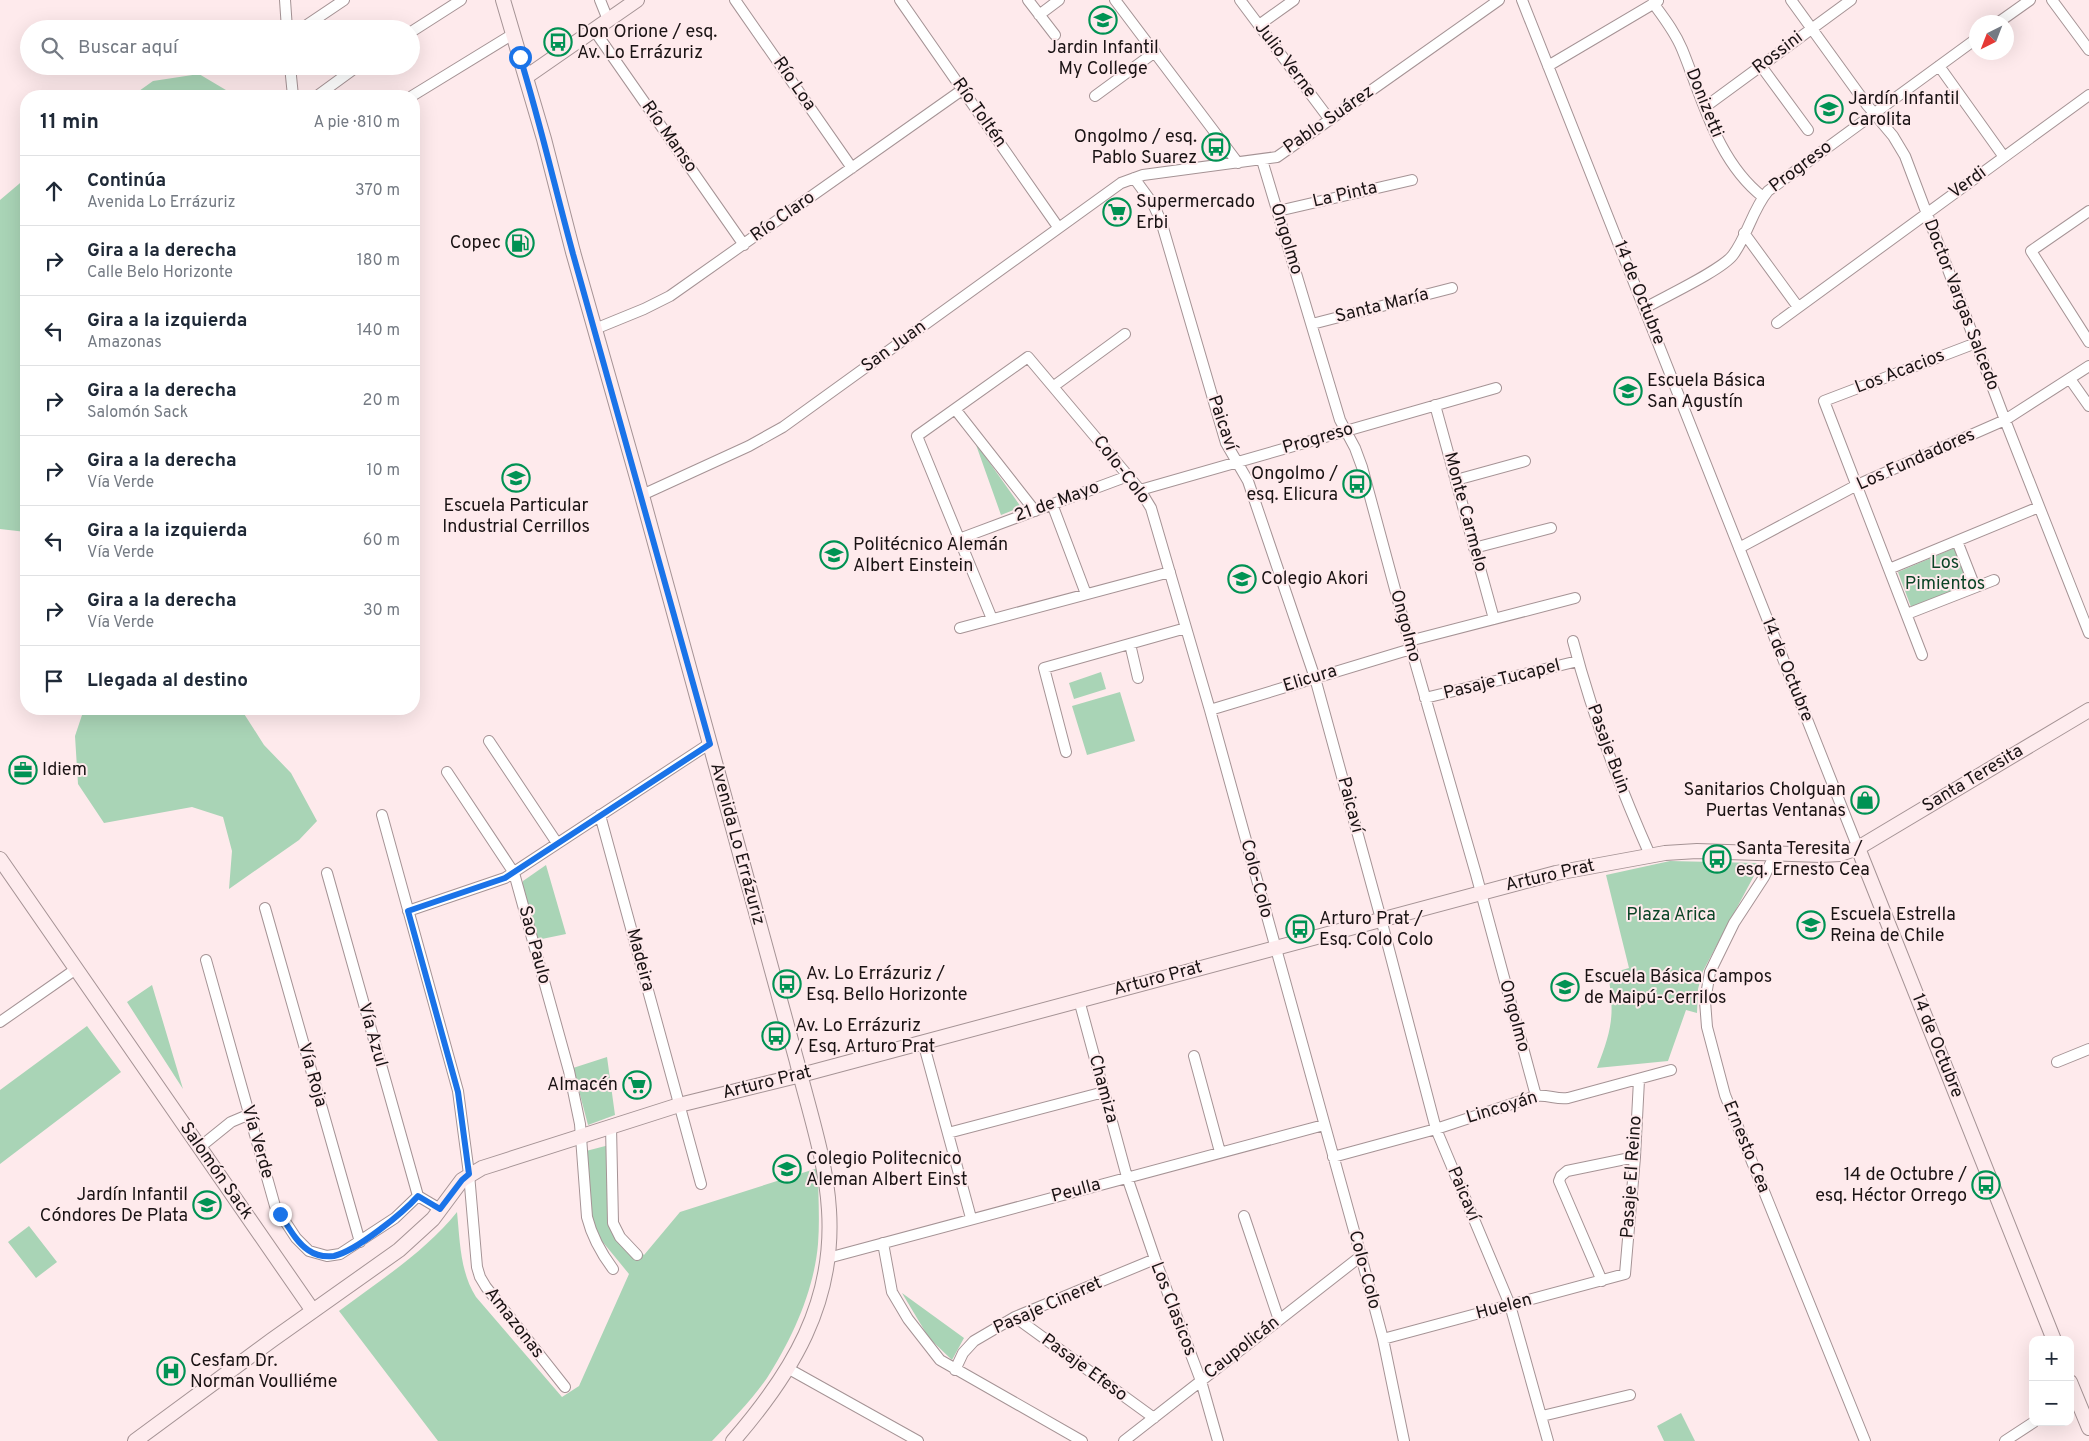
<!DOCTYPE html>
<html lang="es">
<head>
<meta charset="utf-8">
<style>
  body { margin:0; font-family:Overpass,sans-serif; background:#f2f2f3; color:#1f2937 }
  .controls { position:absolute; right:15px; bottom:15px; display:grid; overflow:hidden; border-radius:10px; box-shadow:0 5px 20px #0002 }
  .controls button { width:45px; height:45px; display:grid; place-items:center; padding:0; border:0; border-bottom:1px solid #e0e1e3; background:#fff; color:#1f2937; font:25px sans-serif }
  .compass { position:absolute; left:1969px; top:15px; width:45px; height:45px; border-radius:50%; background:#fff; box-shadow:0 5px 20px #0002; rotate:222deg }
  .stop { position:absolute; width:15px; height:15px; margin:-11px; border:4px solid #1a73e8; border-radius:50%; background:#fff }
  .stop.end { background:#1a73e8; border-color:#fff; box-shadow:0 1px 5px #0008 }
  .list { margin:0; padding:0; list-style:none }
  h2 { display:flex; justify-content:space-between; align-items:center; height:65px; margin:0; padding:0 20px; font-size:21px }
  h2 small { font-size:16px; font-weight:400; color:#747a83 }
  .list li { display:grid; grid-template-columns:32px 1fr auto; gap:15px; align-items:center; box-sizing:border-box; height:70px; padding:0 20px; border-top:1px solid #e0e1e3 }
  .list b { display:block; font-size:19px; white-space:nowrap }
  .list p { margin:0; font-size:16px; white-space:nowrap; color:#747a83 }
  .list em { font-size:16px; font-style:normal; color:#747a83 }
  .icon { flex:none; width:28px; height:28px; fill:none; stroke:currentColor; stroke-width:2; stroke-linecap:round; stroke-linejoin:round }
  .map { position:relative; flex:none; width:2089px; height:1441px; overflow:hidden }
  .search { position:absolute; background:#fff; box-shadow:0 5px 20px #0002; left:20px; top:20px; width:400px; height:55px; display:flex; align-items:center; gap:12px; box-sizing:border-box; padding:0 18px; border-radius:28px; color:#747a83; font-size:19px }
  .panel { position:absolute; background:#fff; box-shadow:0 5px 20px #0002; left:20px; top:90px; width:400px; height:625px; border-radius:20px }
  .map>svg:first-child { display:block }
  .green { fill:#a9d4b6 }
  .lines { fill:none; stroke-linecap:round; stroke-linejoin:round }
  .street-casing { stroke:#a59395; stroke-width:12 }
  .secondary-casing { stroke:#a59395; stroke-width:16 }
  .street { stroke:#fff; stroke-width:10 }
  .secondary { stroke:#feecee; stroke-width:14 }
  .route { stroke:#1a73e8; stroke-width:6 }
  .labels { text-anchor:middle; dominant-baseline:central; stroke-width:4; stroke-linejoin:round; paint-order:stroke }
  .poi-label { font-size:18px; fill:#1a1314; stroke:#feeaec; text-anchor:start }
  .street-label { font-size:18px; fill:#1a1314; stroke:#feeaec }
  .park-label { font-size:18px; fill:#0b4426; stroke:#feeaec }
</style>
</head>
<body>
<div class="map">
<svg width="2089" height="1441" viewBox="0 0 2089 1441">
  <rect width="100%" height="100%" fill="#feeaec"/>
  <path class="green" d="M 199,74 L 236,96 L 132,96 L 153,81 Z
    M 26,178 L 26,532 L 0,529 L 0,200 Z
    M 975,442 L 1021,507 L 1001,515 Z
    M 1957,547 L 1972,585 L 1911,607 L 1898,572 Z
    M 1101,672 L 1106,689 L 1074,699 L 1069,683 Z
    M 1120,692 L 1135,741 L 1087,755 L 1072,706 Z
    M 84,709 L 241,709 L 264,745 L 291,773 L 317,821 L 299,840 L 229,889 L 232,851 L 223,817 L 192,807 L 104,823 L 78,784 L 75,736 Z
    M 1670,861 L 1757,863 L 1756,872 L 1703,971 L 1698,989 L 1697,1013 L 1686,1010 L 1668,1061 L 1597,1068 C 1612,1029 1615,1015 1608,974 L 1629,968 L 1606,875 Z
    M 546,865 L 566,934 L 537,940 L 522,887 L 523,881 Z
    M 152,985 L 183,1089 L 127,1002 Z
    M 87,1026 L 121,1072 L 0,1164 L 0,1090 Z
    M 607,1057 L 615,1115 L 588,1125 L 573,1068 Z
    M 617,1143 L 617,1212 L 621,1232 L 644,1255 L 680,1212 L 818,1168 C 818,1193 820,1219 818,1244 C 814,1291 792,1339 767,1378 C 751,1401 731,1421 712,1441 L 438,1441 L 339,1311 C 379,1281 425,1252 457,1212 C 460,1241 460,1272 476,1297 L 562,1397 L 579,1386 L 629,1274 L 597,1235 L 592,1217 L 586,1151 Z
    M 29,1226 L 57,1262 L 36,1278 L 8,1242 Z
    M 902,1293 L 964,1338 L 952,1360 L 929,1338 Z
    M 1681,1413 L 1695,1441 L 1664,1441 L 1657,1426 Z"/>
  <g class="lines">
    <g class="street-casing">
      <path id="street" d="M 285,0 L 287,29
        M 600,0 L 608,20
        M 735,0 L 852,168
        M 900,0 L 1058,227
        M 1028,0 L 1055,35
        M 1115,0 L 1238,163
        M 1240,0 L 1330,120
        M 1522,0 L 1858,848
        M 1791,0 L 1867,105 L 1893,136 L 1905,156 L 2005,420 L 2089,633
        M 2052,0 L 2089,50
        M 1653,3 C 1664,18 1675,32 1682,49 C 1703,100 1717,161 1763,197
        M 1039,15 L 1059,0
        M 1999,22 L 2030,0
        M 1259,25 L 1294,0
        M 301,29 L 344,0
        M 594,30 L 744,245
        M 411,32 L 461,0
        M 290,66 L 293,96
        M 1548,66 L 1658,1
        M 1761,66 L 1808,130
        M 1939,66 L 2004,157
        M 317,96 L 358,66
        M 412,96 L 513,34
        M 1095,96 L 1155,52
        M 1705,107 L 1851,0
        M 1262,160 L 1340,420 L 1355,448 L 1362,467 L 1409,641 L 1476,874 L 1536,1096
        M 1134,178 L 1153,204 L 1161,221 L 1226,443 L 1248,481 L 1315,678 L 1381,919 L 1436,1129 L 1510,1305 L 1548,1441
        M 1278,211 L 1412,180
        M 2089,211 L 2031,251 L 2089,342
        M 1744,233 L 1798,307
        M 1645,308 C 1664,297 1722,270 1733,255 C 1748,235 1752,210 1768,191 L 1976,39
        M 1777,323 L 2089,95
        M 1312,324 L 1452,288
        M 595,329 L 644,309 L 670,296 L 962,90
        M 2070,379 L 2089,406
        M 1054,386 L 1125,334
        M 1435,405 L 1494,619
        M 955,409 L 1035,511
        M 1456,480 L 1525,461
        M 1140,490 L 1496,388
        M 642,495 L 749,446 L 783,427 L 1121,183 L 1143,175 L 1277,157 L 1499,0
        M 1052,504 L 1086,594
        M 959,539 L 1128,476
        M 1957,541 L 1975,587
        M 1474,548 L 1551,528
        M 1739,548 L 1857,485 L 2005,420 L 2089,366
        M 1889,569 L 2039,507
        M 1907,614 L 1994,580
        M 992,619 L 917,436 L 1028,357 L 1140,490 L 1151,508 L 1210,710 L 1361,1256 L 1383,1339 L 1404,1441
        M 960,628 L 1170,572
        M 1409,641 L 1575,598
        M 1573,641 C 1592,715 1619,785 1650,855
        M 1130,644 L 1138,678
        M 1922,655 L 1824,401 L 1976,343
        M 1425,698 L 1578,661
        M 1210,710 L 1411,649
        M 489,741 L 557,843
        M 1066,752 L 1044,668 L 1186,628
        M 447,772 L 514,873 L 569,1071 L 580,1124 L 587,1217 C 592,1237 601,1253 613,1269
        M 382,815 L 458,1091 L 469,1174 L 477,1267 L 480,1277 L 486,1287 L 565,1387
        M 600,815 L 701,1184
        M 1775,854 L 1764,877 L 1734,923 L 1710,972 L 1705,1001 L 1707,1027 L 1725,1095 L 1865,1441
        M 327,873 L 418,1196
        M 265,908 L 360,1242
        M 408,911 L 505,878 L 709,744
        M 206,960 L 275,1206 L 296,1238 L 309,1251 L 327,1256 L 340,1254 L 395,1218 L 418,1196 L 440,1209
        M 1079,1000 L 1127,1177 L 1155,1259 L 1201,1381 L 1218,1441
        M 0,1022 L 76,969
        M 923,1042 L 971,1218
        M 1194,1056 L 1220,1152
        M 2057,1062 L 2089,1049
        M 611,1126 L 613,1223 L 620,1237 L 637,1255
        M 948,1133 L 1104,1092
        M 200,1147 L 231,1122 L 250,1114
        M 1333,1157 L 1436,1129 L 1536,1096 C 1547,1094 1557,1100 1568,1098 L 1671,1070
        M 1244,1216 L 1279,1320
        M 883,1243 L 892,1292 L 908,1319 L 940,1360 L 1082,1441
        M 828,1258 L 1324,1125
        M 1602,1281 L 1559,1181 L 1561,1176 L 1567,1171 L 1635,1157
        M 1015,1317 L 1154,1418
        M 1383,1339 L 1625,1274 L 1635,1157 L 1639,1080
        M 789,1369 L 918,1441
        M 955,1370 L 963,1353 L 974,1341 L 1015,1317 L 1155,1259
        M 1542,1416 L 1630,1395
        M 1124,1441 L 1361,1256
        M 2005,1441 L 2034,1422"/>
    </g>
    <g class="secondary-casing">
      <path id="secondary" d="M 503,0 L 544,139 L 573,252 L 638,481 L 797,1062 C 809,1111 826,1160 829,1210 C 835,1303 792,1373 733,1441
        M 526,77 L 637,0
        M 1858,848 L 2054,1340
        M 0,859 L 313,1311
        M 2070,1382 L 2089,1428
        M 135,1441 L 272,1340 L 399,1250 L 433,1219 L 462,1180 L 482,1168 L 679,1105 L 801,1075 L 1556,873 L 1665,853 L 1697,851 L 1821,855 L 1840,854 L 1858,848 L 2089,710"/>
    </g>
    <use href="#street" class="street"/>
    <use href="#secondary" class="secondary"/>
  </g>
  <g class="lines">
    <path class="route" d="M 280,1214 C 288,1226 296,1242 308,1250 C 315,1255 325,1257 334,1256 C 356,1251 403,1213 418,1196 L 440,1209 L 462,1180 L 469,1174 L 458,1092 L 408,911 L 505,878 L 710,744 C 665,580 619,417 573,254 C 555,188 540,122 520,57"/>
  </g>
  <defs>
    <g id="school-ring" transform="scale(1.4375)"><circle r="9.5" fill="#feeaec" stroke="#009253" stroke-width="1.5"/><path d="M0-5L7-2L0 1L-7-2ZM-4 1L0 2.5L4 1V4Q0 6-4 4Z" fill="#009253"/></g>
    <g id="bus-ring" transform="scale(1.4375)"><circle r="9.5" fill="#feeaec" stroke="#009253" stroke-width="1.5"/><path d="M-5-6H5V4H4V6H2V4H-2V6H-4V4H-5ZM-3.5-4V0h7V-4ZM-3.5 1.2v1.5H-2V1.2ZM2 1.2v1.5H3.5V1.2Z" fill="#009253"/></g>
    <g id="supermarket-ring" transform="scale(1.4375)"><circle r="9.5" fill="#feeaec" stroke="#009253" stroke-width="1.5"/><path d="M-6-5.5h2.5l.6 2H6L4.5 2H-2.5L-4.4-4H-6ZM-1.5 3.2a1.3 1.3 0 1 0 .1 0ZM3 3.2a1.3 1.3 0 1 0 .1 0Z" fill="#009253"/></g>
    <g id="fuel-ring" transform="scale(1.4375)"><circle r="9.5" fill="#feeaec" stroke="#009253" stroke-width="1.5"/><path d="M-5.5-6h7V0h2V4h1.3V-2.5L3-4.5l.8-.8L6-3V5H2.5V1h-1V6h-7ZM-4.2-4.7v3.2H.2V-4.7Z" fill="#009253"/></g>
    <g id="office-ring" transform="scale(1.4375)"><circle r="9.5" fill="#feeaec" stroke="#009253" stroke-width="1.5"/><path d="M-6-3h4V-5.5h4V-3h4V5H-6ZM-1-4.5V-3h2v-1.5ZM-6 0V1H6V0Z" fill="#009253"/></g>
    <g id="shop-ring" transform="scale(1.4375)"><circle r="9.5" fill="#feeaec" stroke="#009253" stroke-width="1.5"/><path d="M-5-2.5h2.3a2.7 3.5 0 0 1 5.4 0H5L5.5 6h-11ZM-1.5-2.5h3a1.5 2.3 0 0 0-3 0Z" fill="#009253"/></g>
    <g id="hospital-ring" transform="scale(1.4375)"><circle r="9.5" fill="#feeaec" stroke="#009253" stroke-width="1.5"/><path d="M-5-5h3v3.5h4V-5h3V5h-3V1.5h-4V5h-3Z" fill="#009253"/></g>
  </defs>
  <g fill-rule="evenodd">
    <use href="#school-ring" x="1103" y="20"/>
    <use href="#bus-ring" x="558" y="42"/>
    <use href="#school-ring" x="1829" y="109"/>
    <use href="#bus-ring" x="1216" y="147"/>
    <use href="#supermarket-ring" x="1117" y="212"/>
    <use href="#fuel-ring" x="520" y="243"/>
    <use href="#school-ring" x="1628" y="391"/>
    <use href="#school-ring" x="516" y="478"/>
    <use href="#bus-ring" x="1357" y="484"/>
    <use href="#school-ring" x="834" y="555"/>
    <use href="#school-ring" x="1242" y="579"/>
    <use href="#office-ring" x="23" y="770"/>
    <use href="#shop-ring" x="1865" y="800"/>
    <use href="#bus-ring" x="1717" y="859"/>
    <use href="#school-ring" x="1811" y="925"/>
    <use href="#bus-ring" x="1300" y="929"/>
    <use href="#bus-ring" x="787" y="984"/>
    <use href="#school-ring" x="1565" y="987"/>
    <use href="#bus-ring" x="776" y="1036"/>
    <use href="#supermarket-ring" x="637" y="1085"/>
    <use href="#school-ring" x="787" y="1169"/>
    <use href="#bus-ring" x="1986" y="1185"/>
    <use href="#school-ring" x="207" y="1205"/>
    <use href="#hospital-ring" x="171" y="1371"/>
  </g>
  <g class="labels">
    <g class="poi-label">
      <text x="577" y="32">Don Orione / esq.<tspan x="577" dy="21">Av. Lo Errázuriz</tspan></text>
      <text x="1103" y="48" text-anchor="middle">Jardin Infantil<tspan x="1103" dy="21">My College</tspan></text>
      <text x="1848" y="99">Jardín Infantil<tspan x="1848" dy="21">Carolita</tspan></text>
      <text x="1197" y="137" text-anchor="end">Ongolmo / esq.<tspan x="1197" dy="21">Pablo Suarez</tspan></text>
      <text x="1136" y="202">Supermercado<tspan x="1136" dy="21">Erbi</tspan></text>
      <text x="501" y="243" text-anchor="end">Copec</text>
      <text x="1647" y="381">Escuela Básica<tspan x="1647" dy="21">San Agustín</tspan></text>
      <text x="1338" y="474" text-anchor="end">Ongolmo /<tspan x="1338" dy="21">esq. Elicura</tspan></text>
      <text x="516" y="506" text-anchor="middle">Escuela Particular<tspan x="516" dy="21">Industrial Cerrillos</tspan></text>
      <text x="853" y="545">Politécnico Alemán<tspan x="853" dy="21">Albert Einstein</tspan></text>
      <text x="1261" y="579">Colegio Akori</text>
      <text x="42" y="770">Idiem</text>
      <text x="1846" y="790" text-anchor="end">Sanitarios Cholguan<tspan x="1846" dy="21">Puertas Ventanas</tspan></text>
      <text x="1736" y="849">Santa Teresita /<tspan x="1736" dy="21">esq. Ernesto Cea</tspan></text>
      <text x="1830" y="915">Escuela Estrella<tspan x="1830" dy="21">Reina de Chile</tspan></text>
      <text x="1319" y="919">Arturo Prat /<tspan x="1319" dy="21">Esq. Colo Colo</tspan></text>
      <text x="806" y="974">Av. Lo Errázuriz /<tspan x="806" dy="21">Esq. Bello Horizonte</tspan></text>
      <text x="1584" y="977">Escuela Básica Campos<tspan x="1584" dy="21">de Maipú-Cerrilos</tspan></text>
      <text x="795" y="1026">Av. Lo Errázuriz<tspan x="795" dy="21">/ Esq. Arturo Prat</tspan></text>
      <text x="618" y="1085" text-anchor="end">Almacén</text>
      <text x="806" y="1159">Colegio Politecnico<tspan x="806" dy="21">Aleman Albert Einst</tspan></text>
      <text x="1967" y="1175" text-anchor="end">14 de Octubre /<tspan x="1967" dy="21">esq. Héctor Orrego</tspan></text>
      <text x="188" y="1195" text-anchor="end">Jardín Infantil<tspan x="188" dy="21">Cóndores De Plata</tspan></text>
      <text x="190" y="1361">Cesfam Dr.<tspan x="190" dy="21">Norman Voulliéme</tspan></text>
    </g>
    <g class="street-label">
      <text transform="translate(1778 53) rotate(-37)">Rossini</text>
      <text transform="translate(1285 60) rotate(53)">Julio Verne</text>
      <text transform="translate(794 84) rotate(55)">Río Loa</text>
      <text transform="translate(1704 103) rotate(68)">Donizetti</text>
      <text transform="translate(979 113) rotate(55)">Río Toltén</text>
      <text transform="translate(1329 120) rotate(-35)">Pablo Suárez</text>
      <text transform="translate(669 137) rotate(55)">Río Manso</text>
      <text transform="translate(1801 167) rotate(-37)">Progreso</text>
      <text transform="translate(1968 183) rotate(-36)">Verdi</text>
      <text transform="translate(1345 195) rotate(-13)">La Pinta</text>
      <text transform="translate(783 217) rotate(-35)">Río Claro</text>
      <text transform="translate(1286 239) rotate(73)">Ongolmo</text>
      <text transform="translate(1639 293) rotate(68)">14 de Octubre</text>
      <text transform="translate(1961 305) rotate(69)">Doctor Vargas Salcedo</text>
      <text transform="translate(1382 306) rotate(-14)">Santa María</text>
      <text transform="translate(894 347) rotate(-36)">San Juan</text>
      <text transform="translate(1900 372) rotate(-21)">Los Acacios</text>
      <text transform="translate(1222 423) rotate(71)">Paicaví</text>
      <text transform="translate(1318 439) rotate(-16)">Progreso</text>
      <text transform="translate(1916 460) rotate(-24)">Los Fundadores</text>
      <text transform="translate(1121 470) rotate(52)">Colo-Colo</text>
      <text transform="translate(1057 502) rotate(-20)">21 de Mayo</text>
      <text transform="translate(1465 512) rotate(75)">Monte Carmelo</text>
      <text transform="translate(1405 626) rotate(75)">Ongolmo</text>
      <text transform="translate(1787 670) rotate(68)">14 de Octubre</text>
      <text transform="translate(1310 679) rotate(-17)">Elicura</text>
      <text transform="translate(1502 680) rotate(-14)">Pasaje Tucapel</text>
      <text transform="translate(1608 749) rotate(70)">Pasaje Buin</text>
      <text transform="translate(1973 779) rotate(-31)">Santa Teresita</text>
      <text transform="translate(1350 805) rotate(75)">Paicaví</text>
      <text transform="translate(737 844) rotate(75)">Avenida Lo Errázuriz</text>
      <text transform="translate(1550 876) rotate(-13)">Arturo Prat</text>
      <text transform="translate(1256 879) rotate(75)">Colo-Colo</text>
      <text transform="translate(534 945) rotate(75)">Sao Paulo</text>
      <text transform="translate(640 960) rotate(75)">Madeira</text>
      <text transform="translate(1158 979) rotate(-15)">Arturo Prat</text>
      <text transform="translate(1514 1016) rotate(75)">Ongolmo</text>
      <text transform="translate(372 1035) rotate(74)">Vía Azul</text>
      <text transform="translate(1937 1046) rotate(68)">14 de Octubre</text>
      <text transform="translate(312 1075) rotate(74)">Vía Roja</text>
      <text transform="translate(767 1083) rotate(-14)">Arturo Prat</text>
      <text transform="translate(1103 1089) rotate(75)">Chamiza</text>
      <text transform="translate(1502 1108) rotate(-17)">Lincoyán</text>
      <text transform="translate(257 1142) rotate(74)">Vía Verde</text>
      <text transform="translate(1746 1147) rotate(68)">Ernesto Cea</text>
      <text transform="translate(216 1171) rotate(55)">Salomón Sack</text>
      <text transform="translate(1632 1177) rotate(-86)">Pasaje El Reino</text>
      <text transform="translate(1076 1191) rotate(-15)">Peulla</text>
      <text transform="translate(1463 1194) rotate(67)">Paicaví</text>
      <text transform="translate(1364 1270) rotate(75)">Colo-Colo</text>
      <text transform="translate(1048 1306) rotate(-24)">Pasaje Cineret</text>
      <text transform="translate(1504 1307) rotate(-15)">Huelen</text>
      <text transform="translate(1173 1309) rotate(69)">Los Clasicos</text>
      <text transform="translate(514 1323) rotate(52)">Amazonas</text>
      <text transform="translate(1242 1348) rotate(-38)">Caupolicán</text>
      <text transform="translate(1084 1368) rotate(36)">Pasaje Efeso</text>
    </g>
    <g class="park-label">
      <text x="1945" y="563">Los<tspan x="1945" dy="21">Pimientos</tspan></text>
      <text x="1671" y="915">Plaza Arica</text>
    </g>
  </g>
</svg>
<div class="controls">
<button>+</button>
<button>−</button>
</div>
<svg class="compass" viewBox="-18 -18 36 36"><path d="M0-13l5 13h-10z" fill="#e53935"/><path d="M0 13l5-13h-10z" fill="#747a83"/></svg>
<div class="stop" style="left:520px;top:57px"></div>
<div class="stop end" style="left:280px;top:1214px"></div>
<div class="search"><svg class="icon" aria-label="search" viewBox="0 0 24 24"><circle cx="10" cy="10" r="6"/><path d="M15 15l6 6"/></svg>Buscar aquí</div>
<section class="panel">
<h2>11 min<small>A pie · 810 m</small></h2>
<ul class="list">
<li><svg class="icon" aria-label="ahead" viewBox="0 0 24 24"><path d="M12 20V5M6 11l6-6 6 6"/></svg><div><b>Continúa</b><p>Avenida Lo Errázuriz</p></div><em>370 m</em></li>
<li><svg class="icon" aria-label="right" viewBox="0 0 24 24"><path d="M7 20v-9h11M14 6l5 5-5 5"/></svg><div><b>Gira a la derecha</b><p>Calle Belo Horizonte</p></div><em>180 m</em></li>
<li><svg class="icon" aria-label="left" viewBox="0 0 24 24"><path d="M17 20v-9H6M10 6l-5 5 5 5"/></svg><div><b>Gira a la izquierda</b><p>Amazonas</p></div><em>140 m</em></li>
<li><svg class="icon" aria-label="right" viewBox="0 0 24 24"><path d="M7 20v-9h11M14 6l5 5-5 5"/></svg><div><b>Gira a la derecha</b><p>Salomón Sack</p></div><em>20 m</em></li>
<li><svg class="icon" aria-label="right" viewBox="0 0 24 24"><path d="M7 20v-9h11M14 6l5 5-5 5"/></svg><div><b>Gira a la derecha</b><p>Vía Verde</p></div><em>10 m</em></li>
<li><svg class="icon" aria-label="left" viewBox="0 0 24 24"><path d="M17 20v-9H6M10 6l-5 5 5 5"/></svg><div><b>Gira a la izquierda</b><p>Vía Verde</p></div><em>60 m</em></li>
<li><svg class="icon" aria-label="right" viewBox="0 0 24 24"><path d="M7 20v-9h11M14 6l5 5-5 5"/></svg><div><b>Gira a la derecha</b><p>Vía Verde</p></div><em>30 m</em></li>
<li><svg class="icon" aria-label="arrive" viewBox="0 0 24 24"><path d="M6 21V4h12l-3 4 3 4H6"/></svg><div><b>Llegada al destino</b></div></li>
</ul>
</section>
</div>
</body>
</html>
